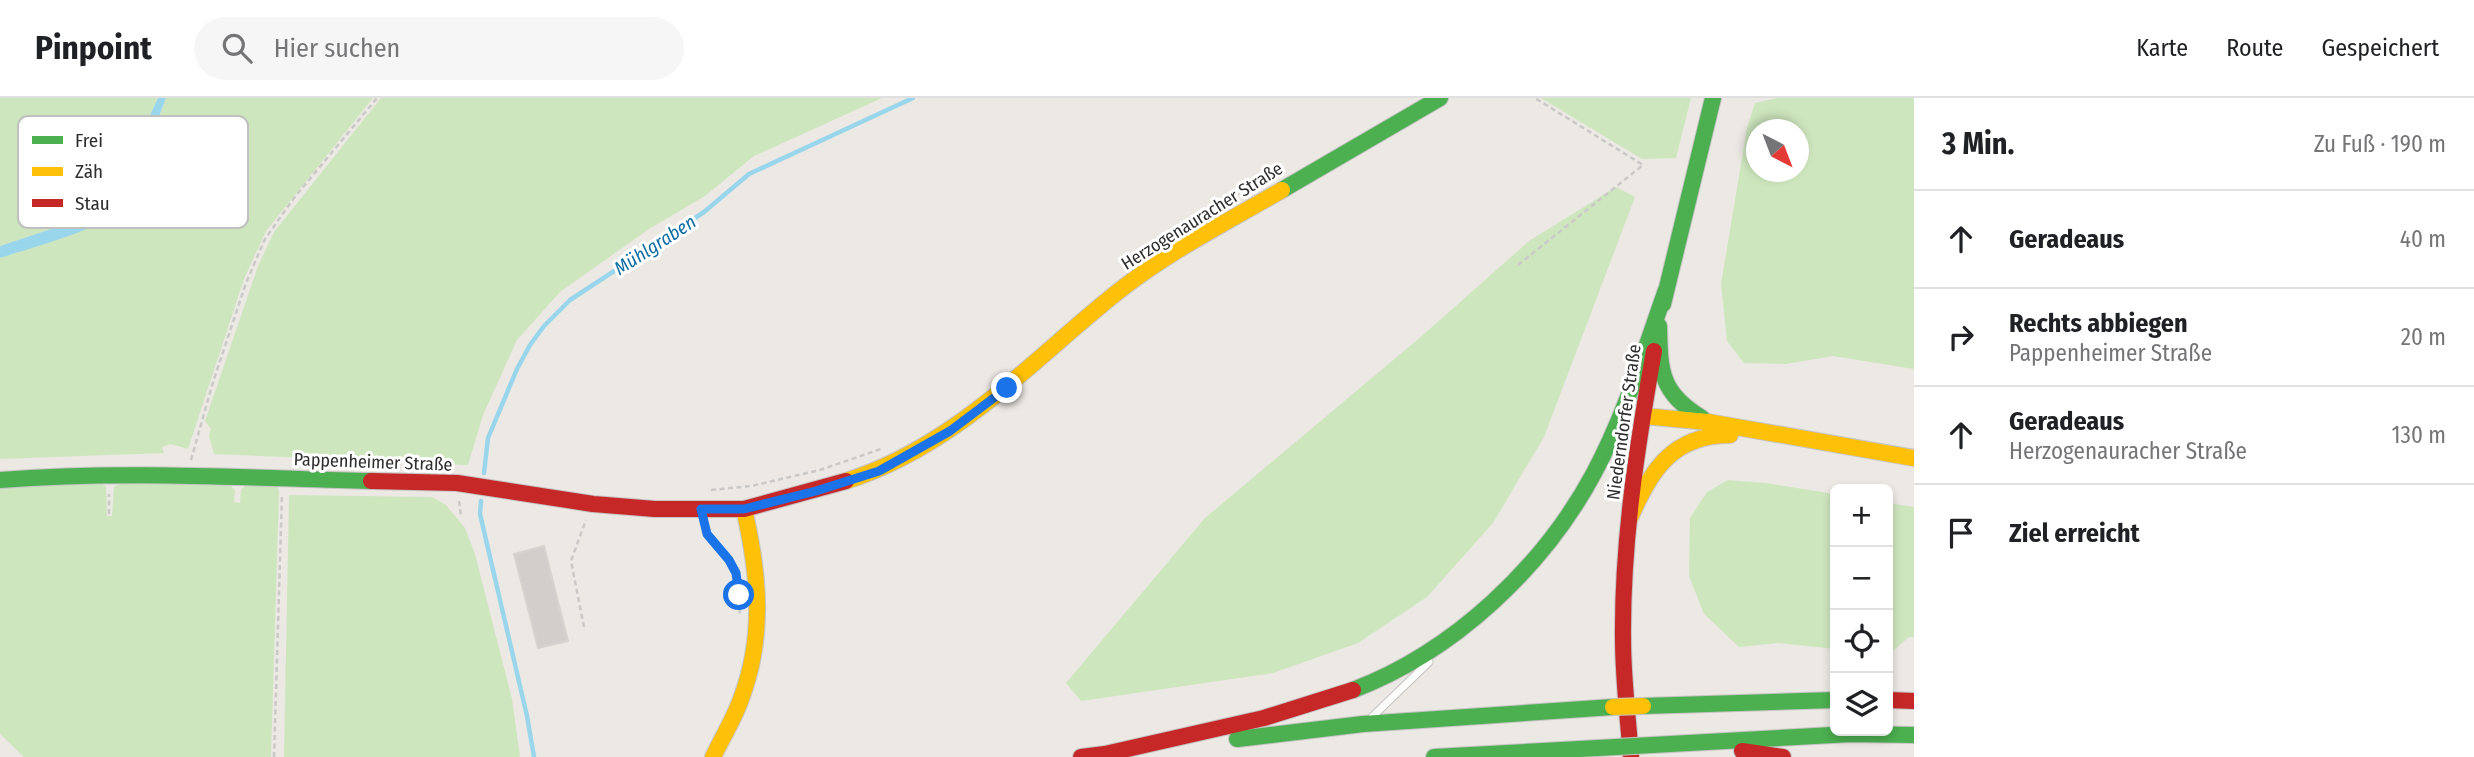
<!DOCTYPE html>
<html lang="de">
<head>
<meta charset="utf-8">
<style>
  body { margin:0; font-family:"Fira Sans Condensed",sans-serif; background:#f6f6f6; color:#202124 }
  .controls { position:absolute; right:21px; bottom:21px; display:grid; overflow:hidden; border-radius:10px; box-shadow:0 4px 10px #0003 }
  .controls button { width:63px; height:63px; display:grid; place-items:center; padding:0; border:0; border-bottom:2px solid #e0e0e0; background:#fff; color:#202124; font:35px sans-serif }
  .compass { position:absolute; left:1746px; top:21px; width:63px; height:63px; border-radius:50%; background:#fff; box-shadow:0 4px 10px #0003; rotate:138deg }
  .stop { position:absolute; width:21px; height:21px; margin:-16px; border:5px solid #1a73e8; border-radius:50%; background:#fff }
  .stop.end { background:#1a73e8; border-color:#fff; box-shadow:0 2px 7px #0008 }
  .list { margin:0; padding:0; list-style:none }
  h2 { display:flex; justify-content:space-between; align-items:center; height:91px; margin:0; padding:0 28px; font-size:30px }
  h2 small { font-size:23px; font-weight:400; color:#757577 }
  .list li { display:grid; grid-template-columns:46px 1fr auto; gap:21px; align-items:center; box-sizing:border-box; height:98px; padding:0 28px; border-top:2px solid #e0e0e0 }
  .list b { display:block; font-size:26px; white-space:nowrap }
  .list p { margin:0; font-size:23px; white-space:nowrap; color:#757577 }
  .list em { font-size:23px; font-style:normal; color:#757577 }
  .icon { flex:none; width:38px; height:38px; fill:none; stroke:currentColor; stroke-width:2; stroke-linecap:round; stroke-linejoin:round }
  .map { position:relative; flex:none; width:1914px; height:659px; overflow:hidden }
  header { display:flex; align-items:center; gap:42px; box-sizing:border-box; height:98px; padding:0 35px; background:#fff; border-bottom:2px solid #e0e0e0 }
  header strong { font-size:33px }
  nav { display:flex; gap:38px; margin-inline-start:auto; font-size:24px }
  .search { width:490px; height:63px; background:#f6f6f6; display:flex; align-items:center; gap:18px; box-sizing:border-box; padding:0 24px; border-radius:38px; color:#757577; font-size:26px }
  main { display:flex }
  aside { flex:1; background:#fff }
  .map>svg:first-child { display:block }
  .green { fill:#cee6be; fill-rule:evenodd }
  .water { fill:#99d6ec }
  .lines { fill:none; stroke-linecap:round; stroke-linejoin:round }
  .stream { stroke:#99d6ec; stroke-width:4.5 }
  .building { fill:#d1cecb; stroke:#d7d4d0; stroke-width:2 }
  .lane-casing { stroke:#c5c4c5; stroke-width:9 }
  .fast-casing { stroke:#c5c4c5; stroke-width:18 }
  .slow-casing { stroke:#c5c4c5; stroke-width:18 }
  .jam-casing { stroke:#c5c4c5; stroke-width:18 }
  .path { stroke:#c9c9c8; stroke-width:2.5; stroke-dasharray:5 3.5; stroke-linecap:butt }
  .lane { stroke:#fcfcfb; stroke-width:7 }
  .fast { stroke:#4caf50; stroke-width:16 }
  .slow { stroke:#ffc107; stroke-width:16 }
  .jam { stroke:#c62828; stroke-width:16 }
  .fast-bridge-casing { stroke:#c6c5c4; stroke-width:18; stroke-linecap:butt }
  .slow-bridge-casing { stroke:#c6c5c4; stroke-width:18; stroke-linecap:butt }
  .fast-bridge { stroke:#4caf50; stroke-width:16 }
  .slow-bridge { stroke:#ffc107; stroke-width:16 }
  .route { stroke:#1a73e8; stroke-width:9 }
  .labels { text-anchor:middle; dominant-baseline:central; stroke-width:6; stroke-linejoin:round; paint-order:stroke }
  .street-label { font-size:18px; fill:#2e2e2e; stroke:#fff }
  .water-label { font-size:19px; font-style:italic; fill:#0d6fa3; stroke:#fff }
  .key { fill:#fff; stroke:#c0c0c0; stroke-width:2 }
  .key-label { font-size:19px; fill:#2e2e2e }
</style>
</head>
<body>
<header>
<strong>Pinpoint</strong>
<div class="search"><svg class="icon" aria-label="search" viewBox="0 0 24 24"><circle cx="10" cy="10" r="6"/><path d="M15 15l6 6"/></svg>Hier suchen</div>
<nav><a>Karte</a><a>Route</a><a>Gespeichert</a></nav>
</header>
<main>
<div class="map">
<svg width="1914" height="659" viewBox="0 0 1914 659">
  <rect width="100%" height="100%" fill="#ece8e4"/>
  <path class="green" d="M 0,0 L 158,0 L 144,30 L 128,55 L 112,106 L 102,114 L 0,148 Z
    M 166,0 L 373,0 L 266,133 L 244,181 L 188,351 L 171,346 L 162,349 L 164,355 L 0,361 L 0,160 L 86,131 L 126,95 L 126,80 L 131,62 L 158,23 Z
    M 381,0 L 882,0 L 754,58 L 705,98 L 649,131 L 560,194 L 517,242 L 483,317 L 468,367 L 214,356 L 209,338 L 211,331 L 205,323 L 258,168 L 274,134 Z
    M 1541,0 L 1691,0 L 1676,60 L 1642,61 Z
    M 1777,0 L 1914,0 L 1914,271 L 1833,258 L 1786,266 L 1744,265 L 1727,243 L 1721,186 L 1747,30 L 1755,5 ZM 1756,32 L 1798,32 L 1798,74 L 1756,74 Z
    M 1616,89 L 1635,99 L 1544,339 L 1493,425 L 1427,499 L 1358,545 L 1273,575 L 1081,603 L 1066,585 L 1205,420 L 1423,237 L 1529,143 Z
    M 1728,382 L 1765,385 L 1835,396 L 1835,551 L 1778,545 L 1739,549 L 1704,516 L 1689,478 L 1690,420 L 1707,394 Z
    M 121,384 L 231,388 L 235,392 L 234,404 L 240,405 L 241,392 L 247,386 L 277,388 L 279,393 L 271,659 L 24,659 L 0,636 L 0,390 L 100,385 L 106,389 L 107,418 L 112,418 L 114,389 Z
    M 289,397 L 432,399 L 446,407 L 465,430 L 475,456 L 512,601 L 520,659 L 284,659 Z
    M 1888,405 L 1914,409 L 1914,539 L 1909,539 L 1888,557 Z"/>
  <path class="water" d="M 158,0 L 166,0 C 161,14 156,27 148,39 C 144,47 137,53 132,61 C 123,77 130,97 119,112 C 106,130 24,152 0,160 L 0,148 L 102,114 L 112,106 L 128,55 L 144,30 Z"/>
  <g class="lines">
    <path class="stream" d="M 484,375 L 488,340 L 517,271 L 530,247 L 544,228 L 570,202 L 704,114 L 749,76 L 913,0
      M 481,403 L 480,416 L 527,618 L 534,659"/>
  </g>
  <path class="building" d="M 544,448 L 568,543 L 538,550 L 514,456 Z"/>
  <g class="lines">
    <g class="lane-casing">
      <path id="lane" d="M 1372,619 L 1429,564"/>
    </g>
    <g class="fast-casing">
      <path id="fast" d="M 1282,92 L 1440,0
        M 1663,206 L 1713,0
        M 1659,228 C 1660,273 1660,295 1702,320
        M 0,382 C 122,372 249,380 371,383
        M 1353,592 C 1453,554 1543,470 1594,375 C 1625,317 1644,254 1666,192
        M 1643,608 L 1835,602
        M 1237,641 L 1363,626 L 1613,609
        M 1652,647 L 1851,636 L 1914,637
        M 1434,659 L 1616,649"/>
    </g>
    <g class="slow-casing">
      <path id="slow" d="M 1643,318 L 1708,324 L 1914,360
        M 846,383 C 954,349 1029,265 1115,196 C 1166,155 1225,125 1282,92
        M 1629,422 C 1651,373 1671,337 1730,337
        M 713,659 C 722,640 734,621 741,601 C 765,538 759,476 744,411"/>
    </g>
    <g class="jam-casing">
      <path id="jam" d="M 371,383 L 457,385 L 593,406 L 655,411 L 744,411 L 846,383
        M 1888,602 L 1914,603
        M 1742,653 L 1783,659
        M 1105,656 L 1264,620 L 1353,592
        M 1081,659 L 1121,654
        M 1631,659 C 1628,620 1623,580 1623,541 C 1622,444 1637,348 1654,253"/>
    </g>
    <path class="path" d="M 1156,143 L 1272,76
      M 1518,167 L 1643,67 L 1535,0
      M 191,362 L 213,284 L 246,185 L 265,141 L 294,100 L 377,0
      M 711,392 L 751,388 L 820,372 L 881,351
      M 459,403 L 461,418
      M 109,416 L 109,396
      M 704,427 C 709,443 722,449 730,463 C 740,479 739,500 740,518
      M 584,529 L 571,463 L 586,422
      M 274,659 L 282,396"/>
    <use href="#lane" class="lane"/>
    <use href="#fast" class="fast"/>
    <use href="#slow" class="slow"/>
    <use href="#jam" class="jam"/>
    <g class="fast-bridge-casing">
      <path id="fast-bridge" d="M 1616,649 L 1652,647"/>
    </g>
    <g class="slow-bridge-casing">
      <path id="slow-bridge" d="M 1613,609 L 1643,608"/>
    </g>
    <use href="#fast-bridge" class="fast-bridge"/>
    <use href="#slow-bridge" class="slow-bridge"/>
  </g>
  <g class="lines">
    <path class="route" d="M 739,497 L 736,475 L 729,462 L 707,436 L 701,411 L 744,411 L 816,393 L 879,373 L 950,333 L 1007,290"/>
  </g>
  <g class="labels">
    <g class="street-label">
      <text transform="translate(1202 118) rotate(-32)">Herzogenauracher Straße</text>
      <text transform="translate(1624 324) rotate(-82)">Niederndorfer Straße</text>
      <text transform="translate(373 364) rotate(2)">Pappenheimer Straße</text>
    </g>
    <g class="water-label">
      <text transform="translate(655 147) rotate(-33)">Mühlgraben</text>
    </g>
  </g>
  <rect x="18" y="18" width="230" height="112" rx="10" class="key"/>
  <rect x="32" y="38" width="31" height="8" fill="#4caf50"/>
  <rect x="32" y="69" width="31" height="9" fill="#ffc107"/>
  <rect x="32" y="101" width="31" height="8" fill="#c62828"/>
  <g class="key-label">
    <text x="75" y="49">Frei</text>
    <text x="75" y="80">Zäh</text>
    <text x="75" y="112">Stau</text>
  </g>
</svg>
<div class="controls">
<button>+</button>
<button>−</button>
<button><svg class="icon" aria-label="locate" viewBox="0 0 24 24"><circle cx="12" cy="12" r="6"/><path d="M12 2v4M12 18v4M2 12h4M18 12h4"/></svg></button>
<button><svg class="icon" aria-label="layers" viewBox="0 0 24 24"><path d="M12 4l9 5-9 5-9-5zM3 14l9 5 9-5"/></svg></button>
</div>
<svg class="compass" viewBox="-18 -18 36 36"><path d="M0-13l5 13h-10z" fill="#e53935"/><path d="M0 13l5-13h-10z" fill="#757577"/></svg>
<div class="stop" style="left:739px;top:497px"></div>
<div class="stop end" style="left:1007px;top:290px"></div>
</div>
<aside>
<h2>3 Min.<small>Zu Fuß · 190 m</small></h2>
<ul class="list">
<li><svg class="icon" aria-label="ahead" viewBox="0 0 24 24"><path d="M12 20V5M6 11l6-6 6 6"/></svg><div><b>Geradeaus</b></div><em>40 m</em></li>
<li><svg class="icon" aria-label="right" viewBox="0 0 24 24"><path d="M7 20v-9h11M14 6l5 5-5 5"/></svg><div><b>Rechts abbiegen</b><p>Pappenheimer Straße</p></div><em>20 m</em></li>
<li><svg class="icon" aria-label="ahead" viewBox="0 0 24 24"><path d="M12 20V5M6 11l6-6 6 6"/></svg><div><b>Geradeaus</b><p>Herzogenauracher Straße</p></div><em>130 m</em></li>
<li><svg class="icon" aria-label="arrive" viewBox="0 0 24 24"><path d="M6 21V4h12l-3 4 3 4H6"/></svg><div><b>Ziel erreicht</b></div></li>
</ul>
</aside>
</main>
</body>
</html>
